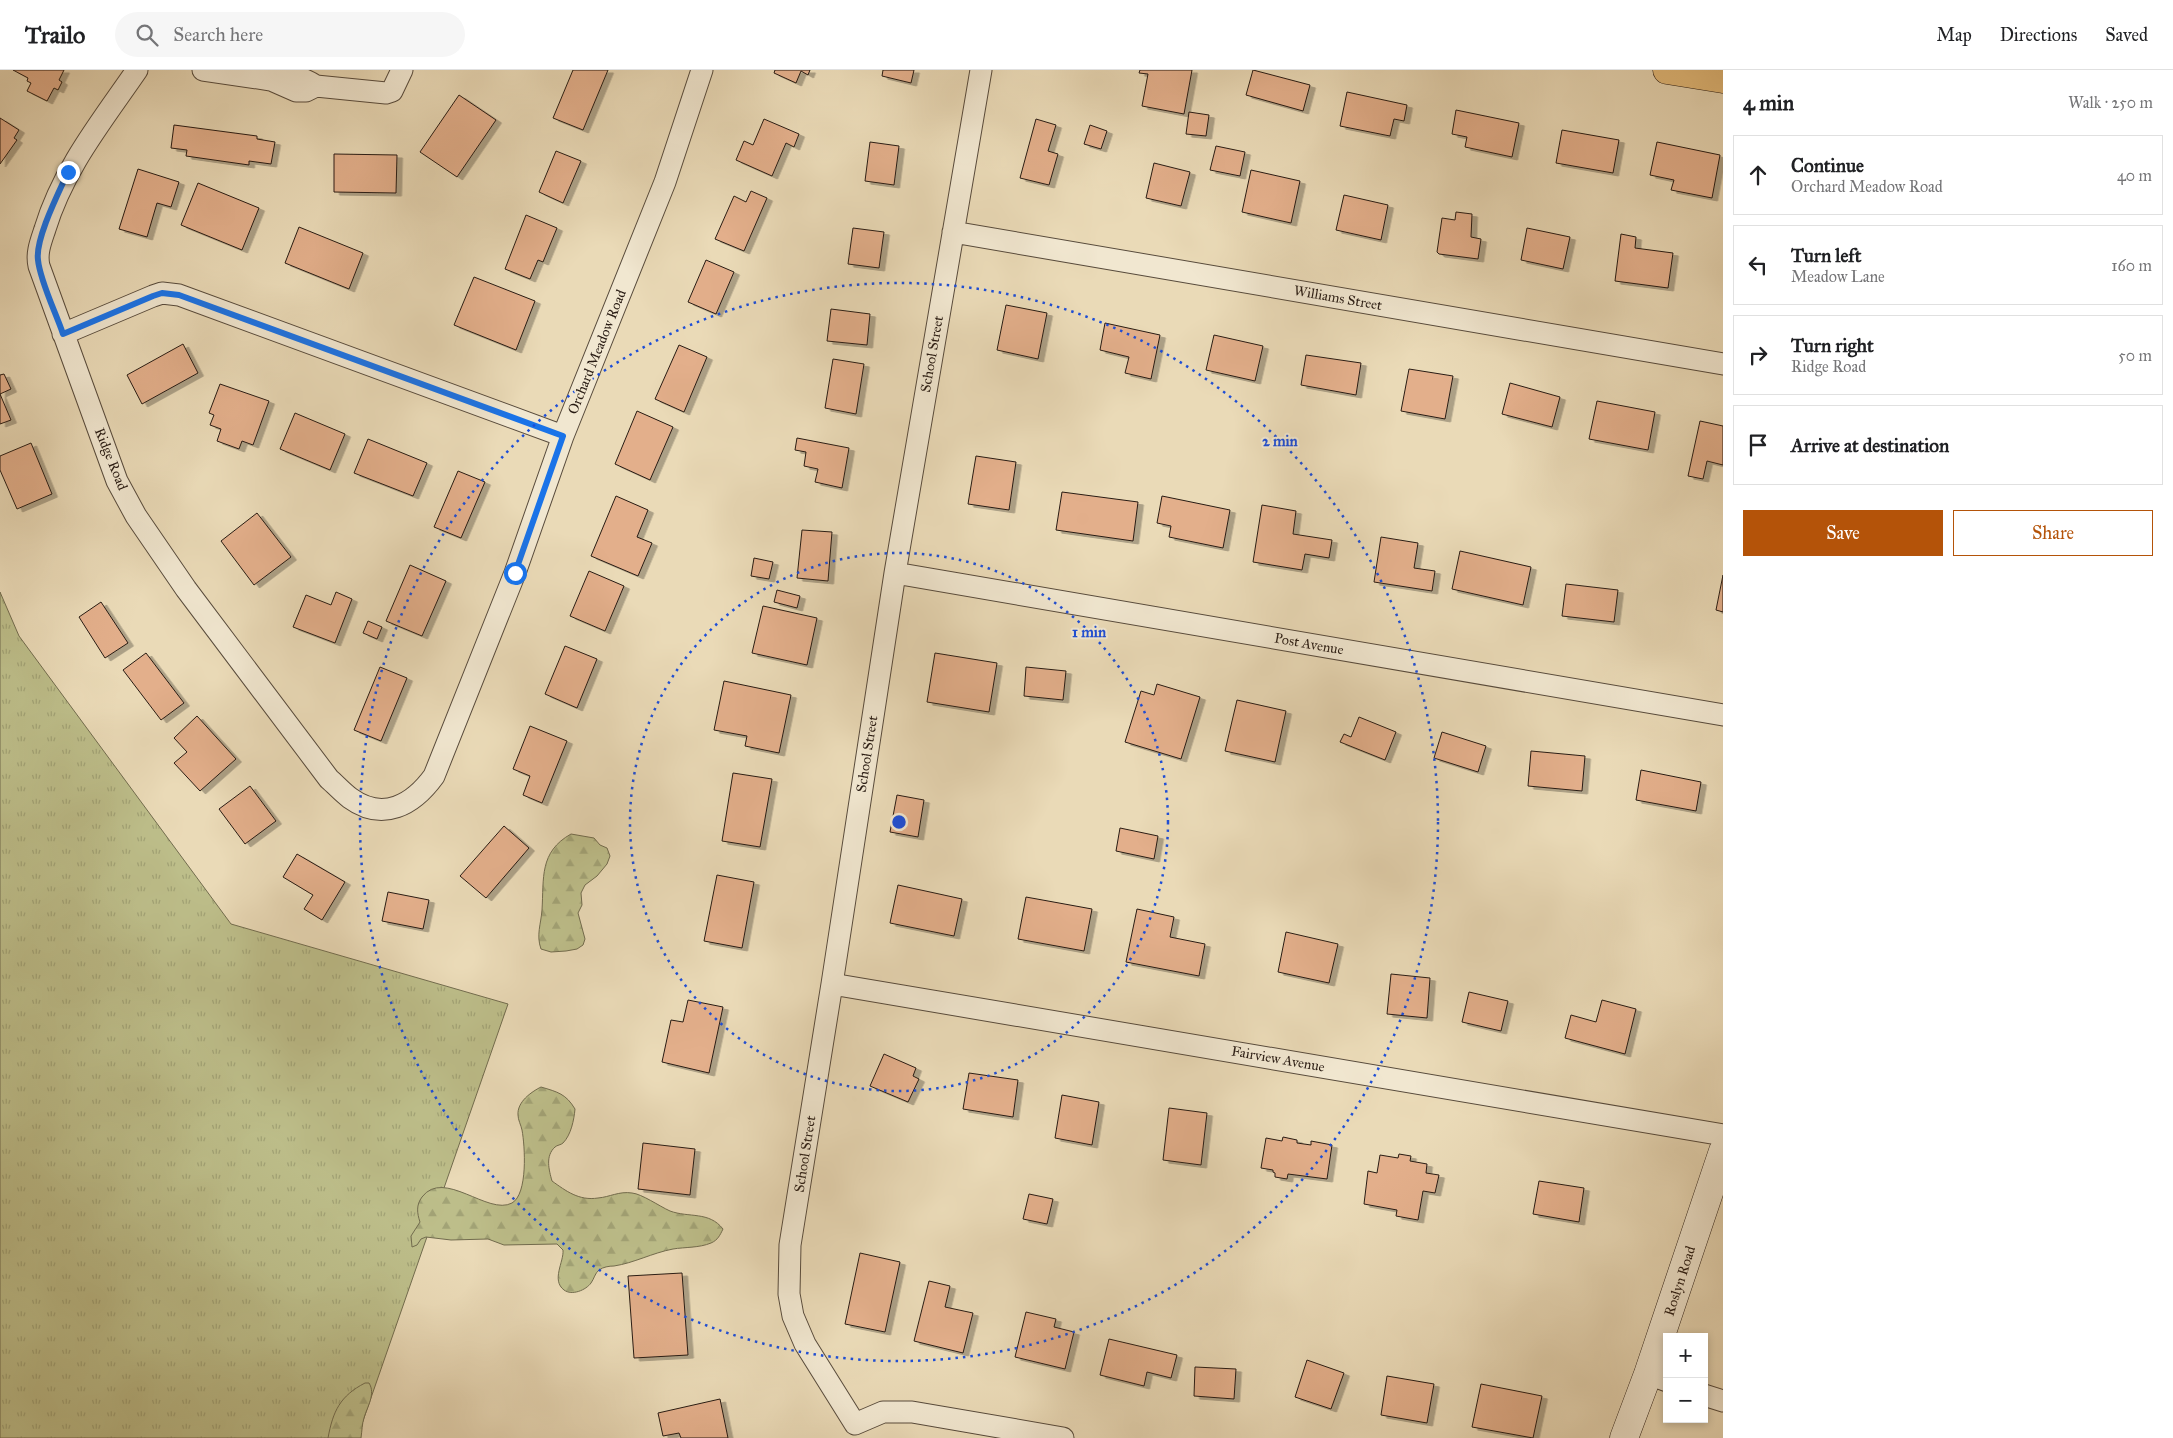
<!DOCTYPE html>
<html lang="en">
<head>
<meta charset="utf-8">
<style>
  body { margin:0; font-family:"IM FELL Great Primer",serif; background:#f6f6f6; color:#202124 }
  .controls { position:absolute; right:15px; bottom:15px; display:grid; overflow:hidden; border-radius:0px; box-shadow:0 2px 8px #0003 }
  .controls button { width:45px; height:45px; display:grid; place-items:center; padding:0; border:0; border-bottom:1px solid #e0e0e0; background:#fff; color:#202124; font:25px sans-serif }
  .stop { position:absolute; width:15px; height:15px; margin:-11px; border:4px solid #1a73e8; border-radius:50%; background:#fff }
  .stop.end { background:#1a73e8; border-color:#fff; box-shadow:0 1px 5px #0008 }
  .list { margin:0; padding:0; list-style:none }
  h2 { display:flex; justify-content:space-between; align-items:center; height:65px; margin:0; padding:0 20px; font-size:21px }
  h2 small { font-size:16px; font-weight:400; color:#757577 }
  .list li { display:grid; grid-template-columns:32px 1fr auto; gap:15px; align-items:center; box-sizing:border-box; height:80px; margin:0 10px 10px; padding:0 10px; border:1px solid #e0e0e0; border-radius:0px }
  .list b { display:block; font-size:19px; white-space:nowrap }
  .list p { margin:0; font-size:16px; white-space:nowrap; color:#757577 }
  .list em { font-size:16px; font-style:normal; color:#757577 }
  .actions { display:flex; gap:10px; padding:15px 20px }
  .actions a { flex:1; padding:11px 0; border:1px solid #b45309; border-radius:0px; text-align:center; font-size:18px; color:#b45309 }
  .actions .main { background:#b45309; color:#fff }
  .icon { flex:none; width:28px; height:28px; fill:none; stroke:currentColor; stroke-width:2; stroke-linecap:round; stroke-linejoin:round }
  .map { position:relative; flex:none; width:1723px; height:1368px; overflow:hidden }
  header { display:flex; align-items:center; gap:30px; box-sizing:border-box; height:70px; padding:0 25px; background:#fff; border-bottom:1px solid #e0e0e0 }
  header strong { font-size:24px }
  nav { display:flex; gap:28px; margin-inline-start:auto; font-size:18px }
  .search { width:350px; height:45px; background:#f6f6f6; display:flex; align-items:center; gap:12px; box-sizing:border-box; padding:0 18px; border-radius:28px; color:#757577; font-size:19px }
  main { display:flex }
  aside { flex:1; background:#fff }
  .map>svg:first-child { display:block }
  .grass { fill:url(#grass-tufts); stroke:#726c4e }
  .forest { fill:url(#forest-firs); stroke:#726c4e }
  .building { fill:#e3af8b; stroke:#281b13; filter:url(#shadow) }
  .lines { fill:none; stroke-linecap:round; stroke-linejoin:round }
  .minor-casing { stroke:#584b3c; stroke-width:23 }
  .secondary-casing { stroke:#281b13; stroke-width:29 }
  .primary-casing { stroke:#281b13; stroke-width:29 }
  .minor { stroke:#f1e7d0; stroke-width:21 }
  .secondary { stroke:#f1e7d0; stroke-width:28 }
  .primary { stroke:#e5bd7c; stroke-width:28 }
  .route { stroke:#1a73e8; stroke-width:6 }
  .ring { fill:none; stroke:#1d4ed8; stroke-width:2.5; stroke-dasharray:2.5 5 }
  .labels { text-anchor:middle; dominant-baseline:central; stroke-width:4; stroke-linejoin:round; paint-order:stroke }
  .street-label { font-size:14px; fill:#281b13; stroke:#f1e7d0 }
  .centre { fill:#1d4ed8; stroke:#f1e7d0; stroke-width:2.5 }
  .ring-label { font-size:15px; text-anchor:middle; font-weight:bold; fill:#1d4ed8; stroke:#f1e7d0; stroke-width:4; stroke-linejoin:round; paint-order:stroke }
</style>
</head>
<body>
<header>
<strong>Trailo</strong>
<div class="search"><svg class="icon" aria-label="search" viewBox="0 0 24 24"><circle cx="10" cy="10" r="6"/><path d="M15 15l6 6"/></svg>Search here</div>
<nav><a>Map</a><a>Directions</a><a>Saved</a></nav>
</header>
<main>
<div class="map">
<svg width="1723" height="1368" viewBox="0 0 1723 1368">
  <defs>
    <pattern id="grass-tufts" width="24" height="20" patternUnits="userSpaceOnUse" patternTransform="scale(1.25)"><rect width="24" height="20" fill="#bdbe8a"/><path d="M3 7l-1-3M5 7V3M7 7l1-3M15 17l-1-3M17 17v-4M19 17l1-3" fill="none" stroke="#a2a376"/></pattern>
    <pattern id="forest-firs" width="22" height="20" patternUnits="userSpaceOnUse" patternTransform="scale(1.25)"><rect width="22" height="20" fill="#bdbe8a"/><path d="M5 1l3.5 6h-7zM16 11l3.5 6h-7z" fill="#a2a376"/></pattern>
    <filter id="shadow"><feDropShadow dx="5.5" dy="3" stdDeviation="0" flood-color="#0004"/></filter>
  </defs>
  <rect width="100%" height="100%" fill="#eadab7"/>
  <filter id="stains"><feTurbulence type="fractalNoise" baseFrequency=".004" numOctaves="4"/><feColorMatrix values="0 0 0 0 .2 0 0 0 0 .09 0 0 0 0 .02 0 0 0 .5 -.17"/></filter>
  <radialGradient id="worn" r=".72"><stop offset=".6" stop-color="#630" stop-opacity="0"/><stop offset="1" stop-color="#630" stop-opacity=".3"/></radialGradient>
  <path class="grass" d="M 0,522 L 19,566 L 231,854 L 508,934 L 357,1368 L 0,1368 Z"/>
  <path class="forest" d="M 571,764 L 594,768 L 600,775 L 607,778 L 610,786 L 607,794 L 597,806 L 585,815 L 581,823 L 582,835 L 578,843 L 585,869 L 583,875 L 577,879 L 566,881 L 551,882 L 541,879 C 536,865 541,854 542,840 C 544,808 539,782 571,764 Z
    M 541,1017 C 558,1022 566,1024 575,1039 C 574,1050 571,1065 563,1073 C 561,1075 557,1075 555,1077 C 545,1086 549,1100 552,1111 C 566,1121 579,1131 598,1128 C 610,1127 619,1121 632,1123 C 642,1124 659,1136 670,1141 C 689,1148 709,1141 723,1159 C 720,1165 718,1170 711,1173 C 699,1178 685,1177 673,1179 C 652,1183 634,1193 614,1196 C 609,1196 603,1197 599,1200 C 595,1203 594,1209 591,1213 C 586,1220 572,1226 564,1220 C 551,1210 564,1192 563,1180 L 557,1174 L 504,1175 L 488,1169 L 451,1170 L 426,1167 L 421,1169 L 417,1175 L 412,1177 L 411,1166 L 420,1152 C 417,1143 416,1135 422,1127 C 444,1098 488,1146 512,1133 C 528,1124 525,1076 522,1060 C 521,1055 518,1050 518,1045 C 517,1032 531,1022 541,1017 Z
    M 365,1313 L 369,1313 C 376,1324 367,1337 364,1348 C 362,1354 362,1361 361,1368 L 328,1368 C 333,1341 340,1326 365,1313 Z"/>
  <path class="building" d="M 13,0 L 64,0 L 59,10 L 62,12 L 58,20 L 54,18 L 47,31 L 27,21 L 31,13 L 27,11 L 28,8 Z
    M 573,0 L 608,0 L 583,60 L 553,48 Z
    M 775,0 L 810,0 L 808,5 L 801,1 L 796,13 L 774,3 Z
    M 883,0 L 914,0 L 911,13 L 882,6 Z
    M 1140,0 L 1192,0 L 1184,44 L 1142,36 L 1148,4 L 1139,3 Z
    M 1253,0 L 1310,15 L 1303,41 L 1246,25 Z
    M 1347,22 L 1407,35 L 1404,51 L 1394,49 L 1390,66 L 1340,56 Z
    M 459,25 L 496,50 L 457,107 L 420,82 Z
    M 1456,40 L 1519,53 L 1512,87 L 1465,77 L 1467,67 L 1452,64 Z
    M 1189,42 L 1209,45 L 1206,66 L 1186,64 Z
    M 0,48 L 19,60 L 14,68 L 17,70 L 0,94 Z
    M 764,49 L 799,64 L 794,77 L 786,73 L 772,106 L 736,90 L 744,71 L 753,75 Z
    M 1036,49 L 1056,55 L 1048,81 L 1058,84 L 1049,115 L 1020,108 Z
    M 174,55 L 257,66 L 257,69 L 275,72 L 271,94 L 249,91 L 249,95 L 186,86 L 187,80 L 171,78 Z
    M 1090,55 L 1107,61 L 1101,79 L 1084,74 Z
    M 1562,60 L 1619,70 L 1613,103 L 1556,93 Z
    M 870,72 L 899,76 L 894,115 L 865,111 Z
    M 1657,72 L 1720,85 L 1712,128 L 1671,120 L 1674,110 L 1650,105 Z
    M 1216,76 L 1245,82 L 1240,106 L 1210,100 Z
    M 556,81 L 581,91 L 563,133 L 539,122 Z
    M 334,84 L 397,85 L 396,123 L 334,122 Z
    M 1154,93 L 1190,102 L 1181,136 L 1146,128 Z
    M 138,99 L 179,112 L 171,137 L 157,133 L 147,167 L 119,159 Z
    M 1251,100 L 1300,111 L 1291,153 L 1242,142 Z
    M 198,113 L 259,138 L 242,180 L 181,155 Z
    M 751,121 L 767,128 L 744,181 L 715,169 L 734,126 L 746,132 Z
    M 1344,125 L 1388,135 L 1381,170 L 1336,160 Z
    M 1456,142 L 1472,144 L 1471,167 L 1481,169 L 1478,189 L 1439,184 L 1437,182 L 1442,148 L 1455,150 Z
    M 526,145 L 557,158 L 543,192 L 538,190 L 530,209 L 505,199 Z
    M 299,157 L 363,183 L 349,219 L 285,193 Z
    M 853,158 L 884,162 L 879,198 L 848,194 Z
    M 1527,158 L 1570,167 L 1563,199 L 1521,190 Z
    M 1621,164 L 1636,167 L 1635,178 L 1673,183 L 1668,218 L 1615,211 Z
    M 706,190 L 734,202 L 716,244 L 688,232 Z
    M 474,207 L 535,231 L 516,280 L 454,255 Z
    M 1006,235 L 1047,243 L 1038,289 L 997,280 Z
    M 831,239 L 870,244 L 867,275 L 827,271 Z
    M 1105,253 L 1160,265 L 1151,309 L 1125,303 L 1129,287 L 1100,280 Z
    M 1214,265 L 1263,276 L 1255,311 L 1206,300 Z
    M 183,274 L 198,303 L 142,334 L 127,305 Z
    M 679,275 L 707,287 L 684,342 L 655,329 Z
    M 1306,285 L 1361,293 L 1356,325 L 1301,315 Z
    M 833,289 L 864,294 L 856,344 L 825,338 Z
    M 1409,299 L 1453,306 L 1445,349 L 1401,341 Z
    M 4,304 L 11,319 L 0,324 L 11,350 L 0,354 L 0,305 Z
    M 1510,313 L 1560,327 L 1552,357 L 1502,344 Z
    M 220,314 L 269,331 L 253,375 L 242,371 L 239,379 L 217,371 L 221,359 L 210,355 L 214,345 L 209,343 Z
    M 1597,331 L 1655,342 L 1648,380 L 1589,369 Z
    M 637,341 L 673,357 L 650,410 L 615,394 Z
    M 295,343 L 345,364 L 330,400 L 280,379 Z
    M 1700,351 L 1723,356 L 1723,395 L 1707,391 L 1703,409 L 1688,406 Z
    M 797,368 L 849,378 L 842,418 L 815,412 L 818,399 L 804,396 L 806,382 L 795,380 Z
    M 368,369 L 427,393 L 413,426 L 354,403 Z
    M 31,373 L 52,424 L 17,439 L 0,400 L 0,386 Z
    M 976,386 L 1016,392 L 1009,440 L 968,434 Z
    M 458,401 L 485,412 L 461,468 L 434,457 Z
    M 1062,422 L 1138,432 L 1133,471 L 1056,460 Z
    M 616,426 L 648,440 L 637,467 L 652,473 L 638,506 L 591,486 Z
    M 1162,426 L 1230,440 L 1223,478 L 1169,467 L 1171,456 L 1157,453 Z
    M 1262,435 L 1296,441 L 1293,464 L 1332,470 L 1329,488 L 1305,484 L 1302,500 L 1253,492 Z
    M 257,443 L 291,487 L 254,515 L 221,471 Z
    M 802,460 L 832,462 L 828,511 L 797,508 Z
    M 1381,467 L 1418,473 L 1414,498 L 1435,501 L 1432,521 L 1374,512 Z
    M 1460,481 L 1531,497 L 1523,535 L 1452,519 Z
    M 754,488 L 773,492 L 769,509 L 751,506 Z
    M 410,495 L 446,511 L 422,566 L 386,551 Z
    M 589,501 L 624,516 L 605,561 L 570,546 Z
    M 1723,505 L 1723,542 L 1716,540 Z
    M 1566,514 L 1618,520 L 1614,552 L 1562,546 Z
    M 777,520 L 800,526 L 797,538 L 774,532 Z
    M 336,522 L 352,529 L 335,573 L 293,557 L 306,525 L 331,535 Z
    M 101,532 L 128,573 L 105,588 L 79,547 Z
    M 763,536 L 817,548 L 807,595 L 752,583 Z
    M 368,551 L 382,557 L 377,569 L 363,563 Z
    M 565,576 L 597,589 L 577,638 L 545,624 Z
    M 146,583 L 184,633 L 161,650 L 123,600 Z
    M 935,583 L 997,593 L 989,642 L 927,632 Z
    M 380,597 L 407,608 L 381,671 L 354,660 Z
    M 1026,597 L 1066,601 L 1063,630 L 1024,626 Z
    M 724,611 L 791,625 L 779,683 L 745,676 L 747,666 L 714,660 Z
    M 1157,614 L 1200,627 L 1181,689 L 1125,672 L 1141,621 L 1154,625 Z
    M 1237,630 L 1286,641 L 1275,692 L 1225,681 Z
    M 197,646 L 236,689 L 200,721 L 174,693 L 187,682 L 174,668 Z
    M 1359,647 L 1396,662 L 1385,690 L 1340,672 L 1344,664 L 1351,667 Z
    M 530,656 L 567,671 L 542,733 L 523,725 L 530,706 L 513,699 Z
    M 1442,662 L 1486,676 L 1478,702 L 1434,688 Z
    M 1531,681 L 1585,686 L 1582,721 L 1528,716 Z
    M 1641,700 L 1701,712 L 1696,741 L 1636,730 Z
    M 733,703 L 772,709 L 760,777 L 722,771 Z
    M 250,716 L 276,751 L 245,774 L 219,739 Z
    M 897,725 L 924,730 L 918,767 L 890,762 Z
    M 504,756 L 529,778 L 486,828 L 460,806 Z
    M 1120,758 L 1158,766 L 1154,789 L 1116,781 Z
    M 297,784 L 345,812 L 322,850 L 304,839 L 313,825 L 283,807 Z
    M 717,805 L 754,812 L 742,878 L 704,871 Z
    M 898,815 L 962,829 L 954,866 L 890,853 Z
    M 388,822 L 429,830 L 423,859 L 382,851 Z
    M 1026,827 L 1092,839 L 1084,881 L 1018,869 Z
    M 1137,839 L 1174,847 L 1170,867 L 1205,874 L 1199,906 L 1126,892 Z
    M 1286,862 L 1338,874 L 1329,913 L 1278,902 Z
    M 1391,904 L 1430,908 L 1427,948 L 1387,944 Z
    M 1469,922 L 1508,931 L 1501,961 L 1462,952 Z
    M 688,930 L 723,937 L 709,1003 L 662,992 L 671,950 L 683,952 Z
    M 1602,930 L 1636,939 L 1625,984 L 1565,968 L 1571,945 L 1596,952 Z
    M 884,984 L 916,998 L 913,1006 L 919,1009 L 908,1032 L 870,1016 Z
    M 969,1003 L 1018,1010 L 1013,1047 L 963,1039 Z
    M 1062,1025 L 1099,1032 L 1092,1075 L 1055,1068 Z
    M 1169,1038 L 1207,1043 L 1201,1095 L 1163,1090 Z
    M 1283,1067 L 1297,1070 L 1297,1073 L 1311,1075 L 1311,1071 L 1332,1075 L 1327,1109 L 1288,1104 L 1287,1109 L 1275,1107 L 1275,1103 L 1273,1102 L 1273,1100 L 1261,1098 L 1266,1068 L 1282,1071 Z
    M 643,1073 L 695,1079 L 690,1125 L 638,1119 Z
    M 1399,1084 L 1411,1086 L 1410,1091 L 1427,1094 L 1426,1103 L 1439,1105 L 1435,1123 L 1423,1121 L 1418,1150 L 1396,1146 L 1397,1140 L 1364,1134 L 1368,1101 L 1377,1103 L 1380,1085 L 1398,1088 Z
    M 1539,1111 L 1584,1118 L 1579,1152 L 1533,1144 Z
    M 1029,1124 L 1053,1129 L 1047,1154 L 1023,1149 Z
    M 860,1183 L 900,1192 L 885,1262 L 845,1254 Z
    M 682,1203 L 688,1285 L 634,1288 L 628,1206 Z
    M 929,1211 L 950,1216 L 945,1237 L 973,1243 L 963,1283 L 914,1271 Z
    M 1026,1242 L 1056,1249 L 1054,1257 L 1074,1262 L 1065,1299 L 1015,1287 Z
    M 1109,1269 L 1177,1285 L 1171,1308 L 1147,1302 L 1144,1316 L 1100,1305 Z
    M 1307,1290 L 1344,1303 L 1331,1339 L 1295,1327 Z
    M 1195,1297 L 1236,1299 L 1234,1329 L 1194,1326 Z
    M 1387,1306 L 1434,1314 L 1427,1353 L 1381,1345 Z
    M 1481,1314 L 1542,1326 L 1533,1368 L 1472,1357 Z
    M 720,1329 L 728,1368 L 681,1368 L 679,1363 L 663,1366 L 658,1343 Z"/>
  <g class="lines">
    <g class="minor-casing">
      <path id="minor" d="M 137,0 C 102,51 63,99 45,159 C 41,171 36,183 39,196 L 117,411 L 136,446 L 186,519 L 329,709 C 336,715 342,722 350,728 C 383,752 413,735 434,706 L 515,503 L 563,366 L 665,112 L 702,0
        M 203,0 L 271,10 L 296,21 L 306,21 L 316,16 C 301,6 288,4 271,10
        M 316,16 L 386,23 L 392,21 L 402,0
        M 953,162 L 1723,294
        M 63,264 L 153,226 L 162,223 L 179,225 L 563,366
        M 895,503 L 1723,645
        M 832,914 L 1723,1065
        M 1648,1304 L 1667,1311
        M 1704,1325 L 1723,1331
        M 855,1354 L 805,1274 L 793,1246 L 789,1224 L 790,1175 L 832,914 L 895,503 L 981,0
        M 855,1354 L 883,1342 L 912,1342 L 1063,1368"/>
    </g>
    <g class="secondary-casing">
      <path id="secondary" d="M 1624,1368 L 1648,1304 L 1723,1081"/>
    </g>
    <g class="primary-casing">
      <path id="primary" d="M 1667,0 L 1723,9"/>
    </g>
    <use href="#minor" class="minor"/>
    <use href="#secondary" class="secondary"/>
    <use href="#primary" class="primary"/>
  </g>
  <g class="lines">
    <path class="route" d="M 68,102 C 59,122 35,169 38,190 C 40,211 56,243 63,264 L 153,226 L 162,223 L 179,225 L 563,366 L 515,503"/>
  </g>
  <g class="ring">
    <circle cx="899" cy="752" r="269"/>
    <circle cx="899" cy="752" r="539"/>
  </g>
  <g class="labels">
    <g class="street-label">
      <text transform="translate(1338 228) rotate(10)">Williams Street</text>
      <text transform="translate(597 282) rotate(-68)">Orchard Meadow Road</text>
      <text transform="translate(932 284) rotate(-80)">School Street</text>
      <text transform="translate(111 389) rotate(68)">Ridge Road</text>
      <text transform="translate(1309 574) rotate(10)">Post Avenue</text>
      <text transform="translate(867 684) rotate(-81)">School Street</text>
      <text transform="translate(1278 989) rotate(10)">Fairview Avenue</text>
      <text transform="translate(805 1084) rotate(-81)">School Street</text>
      <text transform="translate(1680 1211) rotate(-72)">Roslyn Road</text>
    </g>
  </g>
  <circle cx="899" cy="752" r="8" class="centre"/>
  <g class="ring-label">
    <text x="1280" y="376">2 min</text>
    <text x="1089" y="567">1 min</text>
  </g>
  <rect width="100%" height="100%" filter="url(#stains)"/>
  <rect width="100%" height="100%" fill="url(#worn)"/>
</svg>
<div class="controls">
<button>+</button>
<button>−</button>
</div>
<div class="stop" style="left:515px;top:503px"></div>
<div class="stop end" style="left:68px;top:102px"></div>
</div>
<aside>
<h2>4 min<small>Walk · 250 m</small></h2>
<ul class="list">
<li><svg class="icon" aria-label="ahead" viewBox="0 0 24 24"><path d="M12 20V5M6 11l6-6 6 6"/></svg><div><b>Continue</b><p>Orchard Meadow Road</p></div><em>40 m</em></li>
<li><svg class="icon" aria-label="left" viewBox="0 0 24 24"><path d="M17 20v-9H6M10 6l-5 5 5 5"/></svg><div><b>Turn left</b><p>Meadow Lane</p></div><em>160 m</em></li>
<li><svg class="icon" aria-label="right" viewBox="0 0 24 24"><path d="M7 20v-9h11M14 6l5 5-5 5"/></svg><div><b>Turn right</b><p>Ridge Road</p></div><em>50 m</em></li>
<li><svg class="icon" aria-label="arrive" viewBox="0 0 24 24"><path d="M6 21V4h12l-3 4 3 4H6"/></svg><div><b>Arrive at destination</b></div></li>
</ul>
<div class="actions"><a class="main">Save</a><a>Share</a></div>
</aside>
</main>
</body>
</html>
